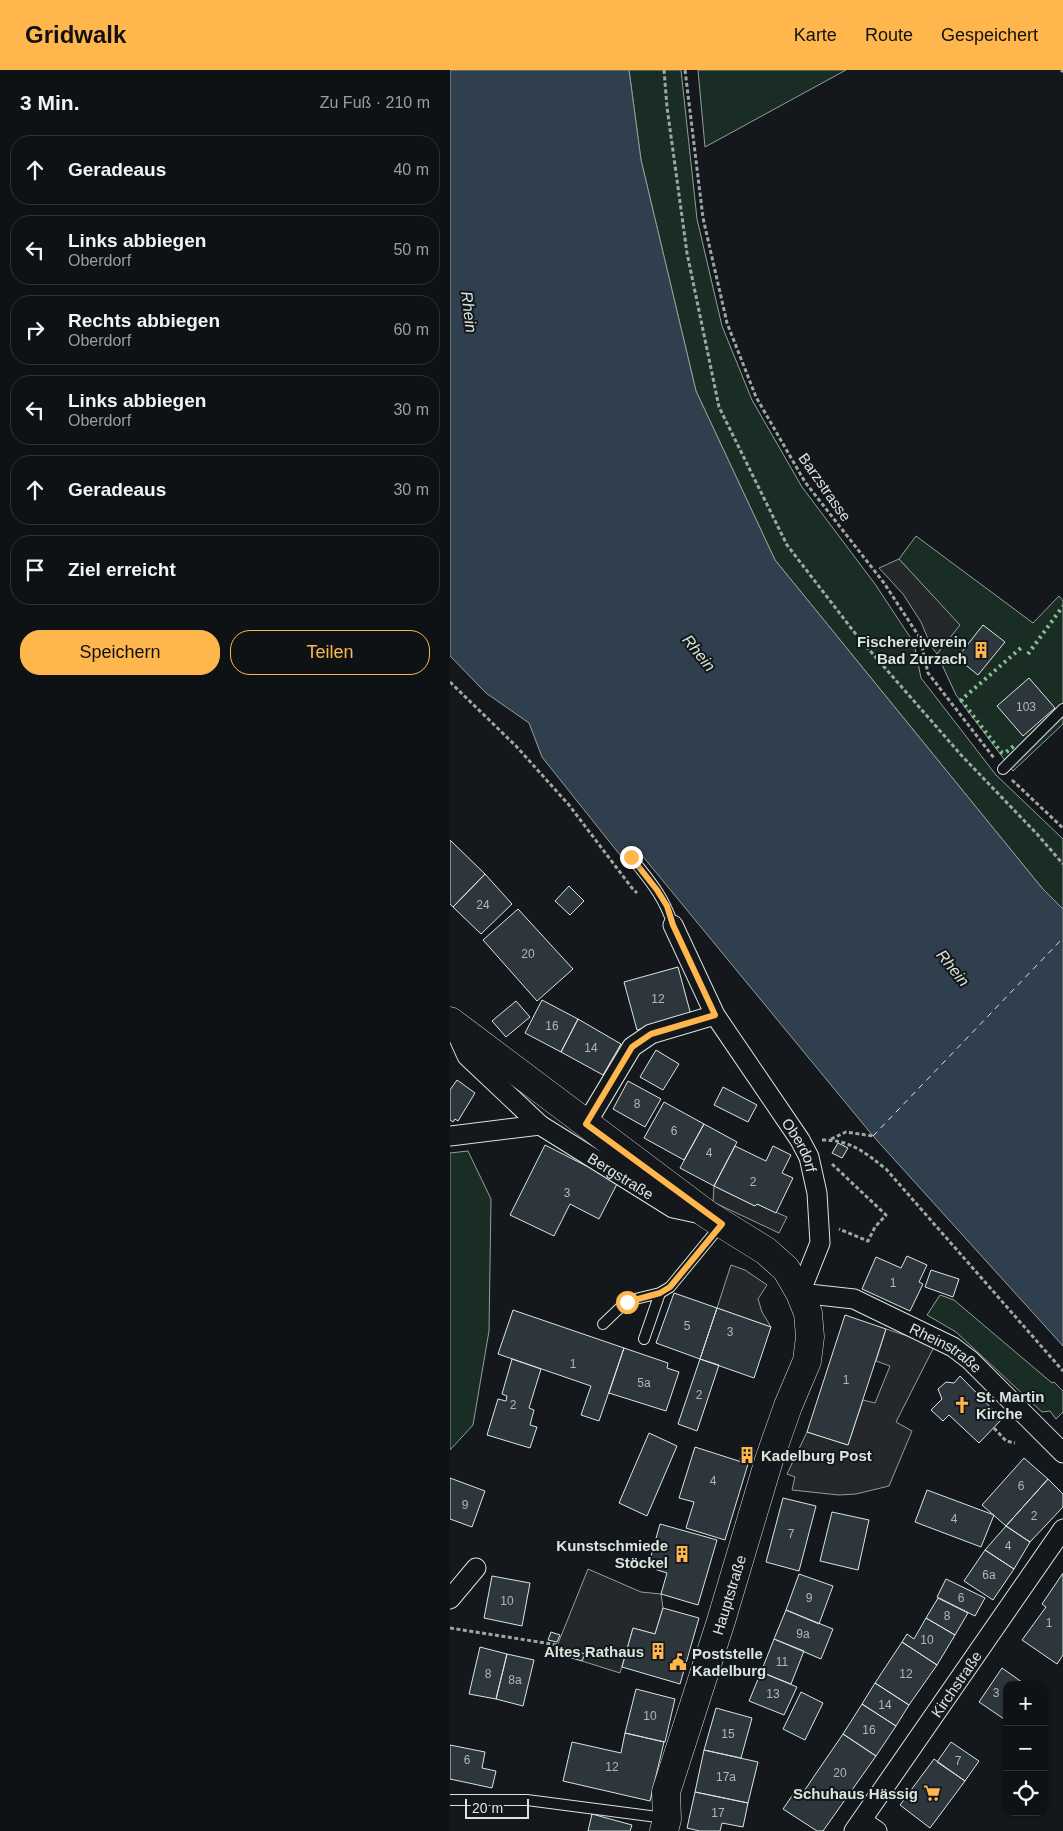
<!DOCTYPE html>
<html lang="de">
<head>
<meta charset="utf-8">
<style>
  body { margin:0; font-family:Helvetica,sans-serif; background:#181b1e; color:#f1f3f6 }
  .controls { position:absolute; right:15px; bottom:15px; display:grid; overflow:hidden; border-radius:10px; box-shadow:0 1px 4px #0004 }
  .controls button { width:45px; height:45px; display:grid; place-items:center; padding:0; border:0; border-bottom:1px solid #2f3234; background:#0f1215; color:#f1f3f6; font:25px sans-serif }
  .scale { position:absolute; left:15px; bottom:12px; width:64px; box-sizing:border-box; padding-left:5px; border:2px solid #d8e6dc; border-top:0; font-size:14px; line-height:18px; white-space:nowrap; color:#d8e6dc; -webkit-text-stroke:4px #14181c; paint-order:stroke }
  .stop { position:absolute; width:15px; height:15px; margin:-11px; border:4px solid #ffb74d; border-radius:50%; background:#fff }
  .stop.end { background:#ffb74d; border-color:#fff; box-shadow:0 1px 5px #0008 }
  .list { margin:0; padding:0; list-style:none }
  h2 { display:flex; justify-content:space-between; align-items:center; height:65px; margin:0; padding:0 20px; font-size:21px }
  h2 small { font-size:16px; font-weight:400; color:#9b9ea0 }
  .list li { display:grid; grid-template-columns:32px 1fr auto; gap:15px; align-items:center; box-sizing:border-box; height:70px; margin:0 10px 10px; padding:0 10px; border:1px solid #2f3234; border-radius:20px }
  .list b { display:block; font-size:19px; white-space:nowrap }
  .list p { margin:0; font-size:16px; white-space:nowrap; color:#9b9ea0 }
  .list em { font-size:16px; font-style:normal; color:#9b9ea0 }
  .actions { display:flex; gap:10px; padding:15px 20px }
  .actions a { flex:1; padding:11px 0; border:1px solid #ffb74d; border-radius:20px; text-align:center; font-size:18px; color:#ffb74d }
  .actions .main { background:#ffb74d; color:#111 }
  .icon { flex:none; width:28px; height:28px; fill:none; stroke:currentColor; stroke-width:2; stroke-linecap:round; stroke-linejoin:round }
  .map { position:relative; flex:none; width:613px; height:1761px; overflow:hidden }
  header { display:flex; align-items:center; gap:30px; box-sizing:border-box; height:70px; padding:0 25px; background:#ffb74d; color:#111 }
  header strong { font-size:24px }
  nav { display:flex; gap:28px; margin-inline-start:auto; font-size:18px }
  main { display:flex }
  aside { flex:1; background:#0f1215 }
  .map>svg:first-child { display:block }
  .green { fill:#1a2d24; stroke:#939e99 }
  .parking { fill:#24282b; stroke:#939e99 }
  .water { fill:#2f3f4d; stroke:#939e99 }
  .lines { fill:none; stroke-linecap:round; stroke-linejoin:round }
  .ferry { stroke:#d8e6dc; stroke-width:1; stroke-dasharray:6 5; stroke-linecap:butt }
  .building { fill:#2c363c; stroke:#d8e6dc }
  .service-casing { stroke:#d8e6dc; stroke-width:12 }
  .minor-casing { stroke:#d8e6dc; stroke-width:21 }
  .secondary-casing { stroke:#d8e6dc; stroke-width:29 }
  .path { stroke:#9da8a2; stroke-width:3; stroke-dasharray:4 2.5; stroke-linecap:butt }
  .service { stroke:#14181c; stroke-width:10 }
  .minor { stroke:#14181c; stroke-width:19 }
  .secondary { stroke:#14181c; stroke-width:28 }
  .hedge { stroke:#8ac095; stroke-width:4; stroke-dasharray:2.5 4; stroke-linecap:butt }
  .route { stroke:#ffb74d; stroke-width:6 }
  .labels { text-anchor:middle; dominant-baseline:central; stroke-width:4; stroke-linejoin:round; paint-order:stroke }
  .number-label { font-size:12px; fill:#adbab4 }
  .street-label { font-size:15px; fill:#d8e6dc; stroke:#14181c }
  .poi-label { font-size:15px; font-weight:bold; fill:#d8e6dc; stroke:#14181c; text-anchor:end }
  .water-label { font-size:16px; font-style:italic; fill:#d8e6dc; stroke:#14181c }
</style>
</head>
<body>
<header>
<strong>Gridwalk</strong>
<nav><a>Karte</a><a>Route</a><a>Gespeichert</a></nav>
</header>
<main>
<aside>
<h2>3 Min.<small>Zu Fuß · 210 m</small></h2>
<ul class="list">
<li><svg class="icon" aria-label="ahead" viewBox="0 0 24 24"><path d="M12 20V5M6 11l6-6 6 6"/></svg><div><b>Geradeaus</b></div><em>40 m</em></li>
<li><svg class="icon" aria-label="left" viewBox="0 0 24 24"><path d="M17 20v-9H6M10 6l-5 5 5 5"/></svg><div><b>Links abbiegen</b><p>Oberdorf</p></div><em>50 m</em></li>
<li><svg class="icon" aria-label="right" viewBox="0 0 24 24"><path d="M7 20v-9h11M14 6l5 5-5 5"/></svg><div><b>Rechts abbiegen</b><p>Oberdorf</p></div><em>60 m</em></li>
<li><svg class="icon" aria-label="left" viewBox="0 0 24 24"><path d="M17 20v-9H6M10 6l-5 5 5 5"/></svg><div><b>Links abbiegen</b><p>Oberdorf</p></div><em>30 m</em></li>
<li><svg class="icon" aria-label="ahead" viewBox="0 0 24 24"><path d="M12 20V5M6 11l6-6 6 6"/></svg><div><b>Geradeaus</b></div><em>30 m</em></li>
<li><svg class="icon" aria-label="arrive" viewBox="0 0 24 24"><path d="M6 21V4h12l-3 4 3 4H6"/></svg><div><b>Ziel erreicht</b></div></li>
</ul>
<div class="actions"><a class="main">Speichern</a><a>Teilen</a></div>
</aside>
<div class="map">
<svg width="613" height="1761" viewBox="0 0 613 1761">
  <rect width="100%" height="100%" fill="#14181c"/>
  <path class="green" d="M 179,0 L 231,0 L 247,149 L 272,256 L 302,330 L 352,417 L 425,514 L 464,573 L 471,608 L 546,705 L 613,769 L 613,839 L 592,818 L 325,490 L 246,321 L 191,90 Z
    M 248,0 L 396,0 L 255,77 Z
    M 466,466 L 583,553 L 609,526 L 613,531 L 613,654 L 563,701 L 506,625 L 487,584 L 509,555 L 449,489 Z
    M 18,1081 L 41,1129 L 39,1261 L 23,1355 L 0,1380 L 0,1083 Z
    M 490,1225 L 504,1230 L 602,1313 L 604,1312 L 613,1321 L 613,1342 L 606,1349 L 600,1341 L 592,1342 L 506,1262 L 477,1245 Z"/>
  <path class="parking" d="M 449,489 L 510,555 L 487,584 L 481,576 L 471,552 L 453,524 L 429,498 Z
    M 264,1116 L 305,1136 L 307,1134 L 337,1147 L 329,1163 L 263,1132 Z
    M 281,1195 L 295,1200 L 317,1215 L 308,1229 L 312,1242 L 321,1257 L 267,1238 Z
    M 436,1259 L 485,1275 L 446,1352 L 462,1361 L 439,1416 L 406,1424 L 389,1425 L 342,1420 L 345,1407 L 337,1404 L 357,1362 L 398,1375 L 413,1330 L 425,1333 L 440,1296 L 426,1291 Z
    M 138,1499 L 191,1522 L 211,1524 L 213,1538 L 205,1564 L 183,1558 L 170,1603 L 132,1591 L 134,1584 L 107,1576 Z"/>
  <path class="water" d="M 0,0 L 179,0 L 191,90 L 246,321 L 325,490 L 592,818 L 613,839 L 613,1276 L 423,1066 L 190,783 L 174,790 L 92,687 L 79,653 L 36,623 L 0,586 Z"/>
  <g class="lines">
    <path class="ferry" d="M 423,1066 L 613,868"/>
  </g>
  <path class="building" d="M 533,555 L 555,572 L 528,605 L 507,588 Z
    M 579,608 L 605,638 L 573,666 L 547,636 Z
    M 0,770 L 35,804 L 3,837 L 0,834 Z
    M 35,804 L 62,834 L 31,864 L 3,837 Z
    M 119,816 L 134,831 L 120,845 L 105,831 Z
    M 68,839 L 123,899 L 87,931 L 33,870 Z
    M 228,897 L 241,945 L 187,960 L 174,912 Z
    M 92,930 L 128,949 L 111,982 L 75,963 Z
    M 66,931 L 80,947 L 56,967 L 42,951 Z
    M 128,949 L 171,974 L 153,1005 L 111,982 Z
    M 206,980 L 229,994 L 213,1020 L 190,1007 Z
    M 7,1010 L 25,1023 L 8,1051 L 5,1049 L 3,1052 L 0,1050 L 0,1020 Z
    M 178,1011 L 211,1029 L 195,1057 L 163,1039 Z
    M 273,1017 L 307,1035 L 298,1052 L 264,1035 Z
    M 214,1032 L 254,1054 L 234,1090 L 194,1068 Z
    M 254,1054 L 287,1072 L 264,1116 L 230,1098 Z
    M 388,1073 L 398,1078 L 392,1088 L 382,1083 Z
    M 95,1075 L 168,1112 L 149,1149 L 120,1134 L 104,1166 L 60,1145 Z
    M 285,1076 L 316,1091 L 323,1076 L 341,1085 L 332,1103 L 343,1108 L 326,1143 L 307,1134 L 305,1136 L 264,1116 Z
    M 457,1186 L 477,1195 L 469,1212 L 473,1214 L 460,1241 L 412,1219 L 426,1187 L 451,1198 Z
    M 481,1200 L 509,1209 L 503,1227 L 475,1217 Z
    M 224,1223 L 267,1238 L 250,1289 L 206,1273 Z
    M 267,1238 L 321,1257 L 304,1308 L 250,1289 Z
    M 63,1240 L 174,1278 L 149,1351 L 131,1345 L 141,1316 L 48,1284 Z
    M 395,1245 L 436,1259 L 398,1375 L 357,1362 Z
    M 174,1278 L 218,1293 L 217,1298 L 229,1302 L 216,1341 L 159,1323 Z
    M 62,1289 L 91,1299 L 79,1338 L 84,1340 L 80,1355 L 87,1357 L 80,1378 L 37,1365 L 48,1329 L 56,1331 L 57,1326 L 52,1324 Z
    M 250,1289 L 269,1295 L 247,1361 L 228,1354 Z
    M 510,1306 L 552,1349 L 529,1373 L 499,1345 L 493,1351 L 481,1340 L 492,1329 L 488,1319 L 496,1312 L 504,1313 Z
    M 199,1363 L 227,1376 L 197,1446 L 169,1433 Z
    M 245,1377 L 298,1394 L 275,1470 L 236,1458 L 244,1432 L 229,1428 Z
    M 294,1377 L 304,1380 L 300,1392 L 290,1389 Z
    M 574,1388 L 598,1409 L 556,1456 L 532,1435 Z
    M 0,1408 L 35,1421 L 22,1457 L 0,1449 Z
    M 598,1409 L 613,1424 L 613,1437 L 580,1472 L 556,1456 Z
    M 477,1420 L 544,1445 L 531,1477 L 465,1452 Z
    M 333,1428 L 366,1436 L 349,1501 L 316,1492 Z
    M 382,1442 L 419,1450 L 408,1500 L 370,1491 Z
    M 210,1454 L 267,1470 L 248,1535 L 211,1524 L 217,1503 L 198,1497 Z
    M 556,1456 L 580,1472 L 564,1499 L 535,1480 Z
    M 535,1480 L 564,1499 L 543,1530 L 514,1511 Z
    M 613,1503 L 613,1585 L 607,1594 L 572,1570 L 596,1537 L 592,1534 Z
    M 349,1504 L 383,1516 L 369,1554 L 336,1540 Z
    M 42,1506 L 80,1513 L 72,1556 L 34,1548 Z
    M 496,1509 L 535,1528 L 525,1546 L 487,1527 Z
    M 488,1528 L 518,1543 L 505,1565 L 476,1548 Z
    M 213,1538 L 249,1548 L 230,1614 L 172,1597 L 183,1558 L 205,1564 Z
    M 336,1540 L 383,1559 L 371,1589 L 324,1569 Z
    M 476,1548 L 505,1565 L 487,1595 L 452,1572 L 457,1564 L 464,1569 Z
    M 101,1562 L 110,1565 L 107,1572 L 98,1570 Z
    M 324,1569 L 354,1581 L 341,1614 L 311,1602 Z
    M 452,1572 L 487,1595 L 459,1635 L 425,1613 Z
    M 107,1576 L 135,1584 L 132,1591 L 105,1583 Z
    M 30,1577 L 57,1584 L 46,1629 L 19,1624 Z
    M 57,1584 L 84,1590 L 73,1636 L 46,1629 Z
    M 552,1598 L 576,1615 L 557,1615 L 557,1651 L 529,1632 Z
    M 311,1602 L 347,1617 L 334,1645 L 299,1631 Z
    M 425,1613 L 459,1635 L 446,1656 L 412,1634 Z
    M 186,1619 L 225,1629 L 215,1672 L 175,1663 Z
    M 351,1622 L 373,1633 L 355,1670 L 333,1659 Z
    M 412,1634 L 446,1656 L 426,1686 L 393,1664 Z
    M 266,1638 L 302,1648 L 291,1688 L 254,1680 Z
    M 175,1663 L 214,1672 L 200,1731 L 113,1711 L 122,1672 L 171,1683 Z
    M 393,1664 L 426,1686 L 373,1761 L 367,1761 L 333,1739 L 346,1720 L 352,1724 Z
    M 501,1672 L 529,1691 L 515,1711 L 487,1692 Z
    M 0,1675 L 35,1682 L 32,1698 L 46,1701 L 42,1718 L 0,1709 Z
    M 254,1680 L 308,1692 L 298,1733 L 245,1722 Z
    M 484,1689 L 515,1711 L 480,1758 L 450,1735 Z
    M 245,1722 L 298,1733 L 293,1757 L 272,1753 L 270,1761 L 250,1761 L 237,1758 Z
    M 142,1744 L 182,1755 L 180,1761 L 138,1761 Z"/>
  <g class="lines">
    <g class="service-casing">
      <path id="service" d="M 553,699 L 613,639
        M 181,787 C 200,811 213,825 223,855
        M 153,1254 L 177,1231 L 210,1223 L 220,1217 L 271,1155
        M 194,1269 L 210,1223
        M 0,1730 L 77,1730 L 215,1748"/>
    </g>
    <g class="minor-casing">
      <g id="minor">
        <path id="s1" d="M 223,855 L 265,945 L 350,1070 L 359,1087 L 367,1123 L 370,1173 L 350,1223 L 404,1229 L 503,1277 L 520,1290 L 613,1383"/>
        <path id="s2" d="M 3,955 L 17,986 L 90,1055 L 223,1138 L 251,1144"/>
        <path d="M 136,1054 L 182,977 L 201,964 L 265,945"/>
        <path d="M 0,1066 L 90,1055"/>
        <path d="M 0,1529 L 26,1498"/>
        <path d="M 412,1751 L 427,1761"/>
        <path id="s3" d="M 404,1761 L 613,1459"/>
      </g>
    </g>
    <g class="secondary-casing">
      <path id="secondary" d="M 0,951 L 258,1145 L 316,1181 L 336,1199 L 350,1223 L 358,1243 L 360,1267 L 357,1291 L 338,1336 L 319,1390 L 271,1551 L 216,1722 L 217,1749 L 214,1761"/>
    </g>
    <path class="path" d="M 214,0 L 217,37 L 237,183 L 269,337 L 337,475 L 408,567 L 512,686 L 587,764 L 613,794
      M 235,0 L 253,148 L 277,253 L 306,327 L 355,412 L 434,513 L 470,568 L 478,603 L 544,688
      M 611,0 L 613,2
      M 0,612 L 66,676 L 119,735 L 182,818 L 187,823
      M 562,710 L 613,758
      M 381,1069 L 396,1062 L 423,1066
      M 372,1070 C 401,1070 414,1082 436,1099 L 613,1301
      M 382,1094 L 436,1145 L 425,1157 L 418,1171 L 389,1159
      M 544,1358 L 556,1371 L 565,1373
      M 0,1558 L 108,1575"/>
    <use href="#service" class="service"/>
    <use href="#minor" class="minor"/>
    <use href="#secondary" class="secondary"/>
    <path class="hedge" d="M 578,584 L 613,536
      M 511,630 L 551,682 L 555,683 L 565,675
      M 510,631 L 572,577"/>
  </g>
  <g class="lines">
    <path class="route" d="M 177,1232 L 210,1223 L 220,1217 L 272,1154 L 136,1054 L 182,977 L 201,964 L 265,945 L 223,855 L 217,836 L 207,820 L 181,787"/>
  </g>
  <defs>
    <g id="building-bare" transform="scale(1.35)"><path d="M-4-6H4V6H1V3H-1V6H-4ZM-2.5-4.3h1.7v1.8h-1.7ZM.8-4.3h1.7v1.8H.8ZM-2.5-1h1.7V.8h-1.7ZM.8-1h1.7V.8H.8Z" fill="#ffb74d" stroke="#14181c" stroke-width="2.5" paint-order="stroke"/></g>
    <g id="church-bare" transform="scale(1.35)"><path d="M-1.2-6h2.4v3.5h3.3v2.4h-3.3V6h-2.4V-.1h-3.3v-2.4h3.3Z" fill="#ffb74d" stroke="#14181c" stroke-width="2.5" paint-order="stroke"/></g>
    <g id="civic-bare" transform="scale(1.35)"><path d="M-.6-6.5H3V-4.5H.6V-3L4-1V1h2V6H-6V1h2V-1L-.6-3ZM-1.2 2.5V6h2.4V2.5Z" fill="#ffb74d" stroke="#14181c" stroke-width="2.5" paint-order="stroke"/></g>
    <g id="supermarket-bare" transform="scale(1.35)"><path d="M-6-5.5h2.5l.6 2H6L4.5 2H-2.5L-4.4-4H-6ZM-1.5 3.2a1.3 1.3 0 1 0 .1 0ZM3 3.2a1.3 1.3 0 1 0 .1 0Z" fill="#ffb74d" stroke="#14181c" stroke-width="2.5" paint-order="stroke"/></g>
  </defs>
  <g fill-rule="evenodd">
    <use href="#building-bare" x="531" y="580"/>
    <use href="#church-bare" x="512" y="1335"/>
    <use href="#building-bare" x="297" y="1385"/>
    <use href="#building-bare" x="232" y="1484"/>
    <use href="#building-bare" x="208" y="1581"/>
    <use href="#civic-bare" x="228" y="1592"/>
    <use href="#supermarket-bare" x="482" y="1723"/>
  </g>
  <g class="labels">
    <g class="number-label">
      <text x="576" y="637">103</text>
      <text x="33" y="835">24</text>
      <text x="78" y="884">20</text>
      <text x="208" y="929">12</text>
      <text x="102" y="956">16</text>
      <text x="141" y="978">14</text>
      <text x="187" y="1034">8</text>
      <text x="224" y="1061">6</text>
      <text x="259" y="1083">4</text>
      <text x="303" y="1112">2</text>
      <text x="117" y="1123">3</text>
      <text x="443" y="1213">1</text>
      <text x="237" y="1256">5</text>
      <text x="280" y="1262">3</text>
      <text x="123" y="1294">1</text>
      <text x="396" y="1310">1</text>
      <text x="194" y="1313">5a</text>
      <text x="249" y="1325">2</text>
      <text x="63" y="1335">2</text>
      <text x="263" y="1411">4</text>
      <text x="571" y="1416">6</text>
      <text x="15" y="1435">9</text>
      <text x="584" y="1446">2</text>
      <text x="504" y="1449">4</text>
      <text x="341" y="1464">7</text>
      <text x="558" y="1476">4</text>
      <text x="539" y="1505">6a</text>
      <text x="359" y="1528">9</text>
      <text x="511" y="1528">6</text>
      <text x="57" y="1531">10</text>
      <text x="497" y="1546">8</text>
      <text x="599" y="1553">1</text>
      <text x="353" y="1564">9a</text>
      <text x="477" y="1570">10</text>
      <text x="332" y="1592">11</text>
      <text x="38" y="1604">8</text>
      <text x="456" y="1604">12</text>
      <text x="65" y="1610">8a</text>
      <text x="546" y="1623">3</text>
      <text x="323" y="1624">13</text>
      <text x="435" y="1635">14</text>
      <text x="200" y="1646">10</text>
      <text x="419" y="1660">16</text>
      <text x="278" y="1664">15</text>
      <text x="17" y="1690">6</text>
      <text x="508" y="1691">7</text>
      <text x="162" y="1697">12</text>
      <text x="390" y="1703">20</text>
      <text x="276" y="1707">17a</text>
      <text x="268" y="1743">17</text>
    </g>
    <g class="street-label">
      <text transform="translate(375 417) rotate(55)">Barzstrasse</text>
      <text stroke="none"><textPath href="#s1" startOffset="255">Oberdorf</textPath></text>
      <text stroke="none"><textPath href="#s2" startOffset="230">Bergstraße</textPath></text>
      <text stroke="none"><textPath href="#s1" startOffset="569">Rheinstraße</textPath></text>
      <text transform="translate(279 1525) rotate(-73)">Hauptstraße</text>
      <text stroke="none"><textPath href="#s3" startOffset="179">Kirchstraße</textPath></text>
    </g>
    <g class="poi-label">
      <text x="517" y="571">Fischereiverein<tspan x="517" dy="17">Bad Zurzach</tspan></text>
      <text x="526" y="1326" text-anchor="start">St. Martin<tspan x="526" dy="17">Kirche</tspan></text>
      <text x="311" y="1385" text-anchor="start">Kadelburg Post</text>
      <text x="218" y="1475">Kunstschmiede<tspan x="218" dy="17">Stöckel</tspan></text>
      <text x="194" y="1581">Altes Rathaus</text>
      <text x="242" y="1583" text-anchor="start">Poststelle<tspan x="242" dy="17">Kadelburg</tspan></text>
      <text x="468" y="1723">Schuhaus Hässig</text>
    </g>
    <g class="water-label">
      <text transform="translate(19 242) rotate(83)">Rhein</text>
      <text transform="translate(249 583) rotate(51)">Rhein</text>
      <text transform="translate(503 898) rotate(51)">Rhein</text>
    </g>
  </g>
</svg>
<div class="controls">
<button>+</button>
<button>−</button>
<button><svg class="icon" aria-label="locate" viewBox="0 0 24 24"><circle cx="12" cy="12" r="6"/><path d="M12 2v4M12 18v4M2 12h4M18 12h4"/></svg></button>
</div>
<div class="scale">20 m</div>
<div class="stop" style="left:177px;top:1232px"></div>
<div class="stop end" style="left:181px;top:787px"></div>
</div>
</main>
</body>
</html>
